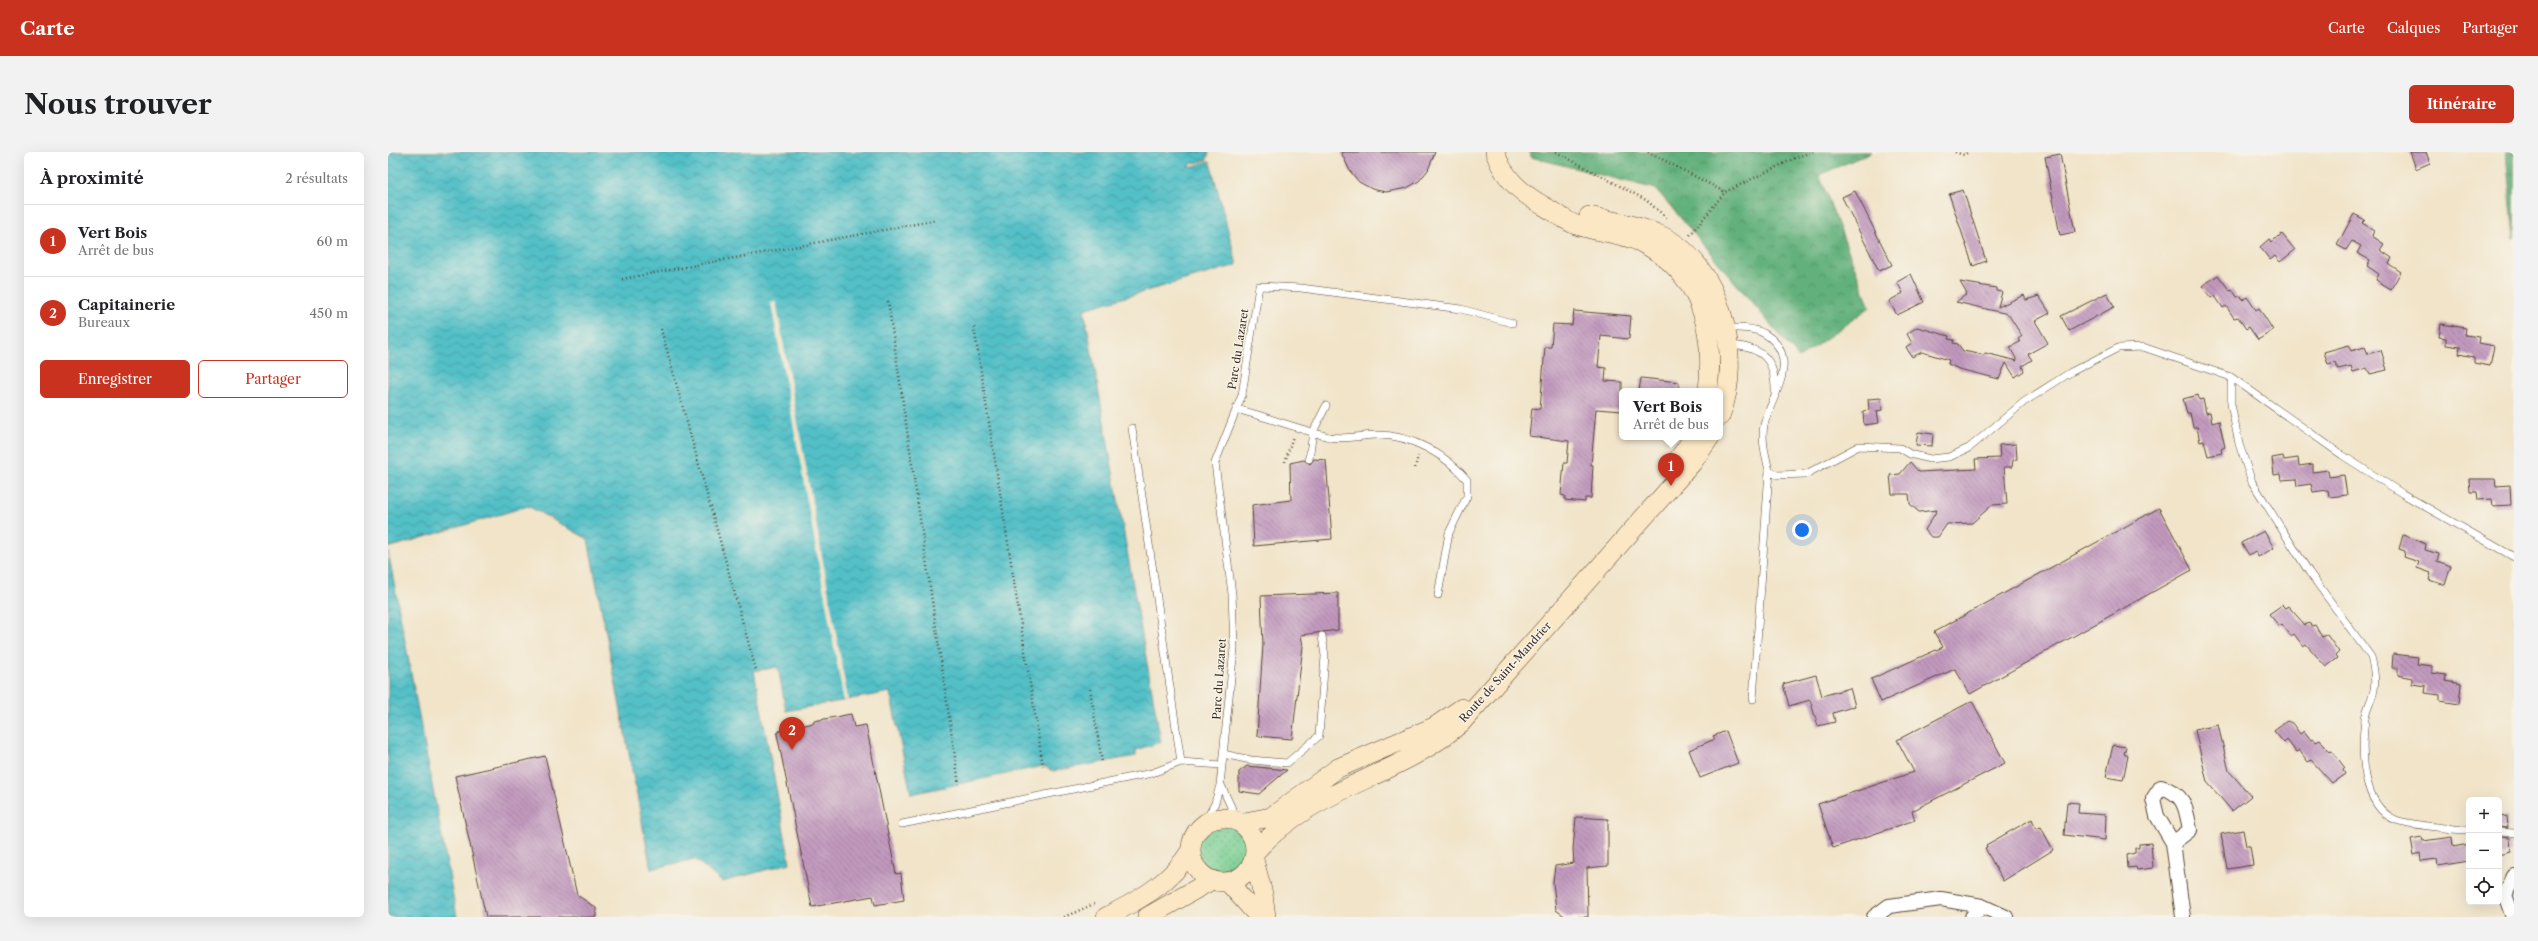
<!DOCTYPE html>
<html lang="fr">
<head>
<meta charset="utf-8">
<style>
  body { margin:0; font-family:"Libre Caslon Text",serif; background:#f2f2f2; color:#202124 }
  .controls { position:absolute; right:12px; bottom:12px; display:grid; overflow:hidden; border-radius:6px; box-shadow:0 4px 16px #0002 }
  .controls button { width:36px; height:36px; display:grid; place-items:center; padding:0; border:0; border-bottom:1px solid #e0e0e0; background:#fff; color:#202124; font:20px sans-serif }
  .you { position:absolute; left:1414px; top:378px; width:14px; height:14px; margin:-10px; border:3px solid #fff; border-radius:50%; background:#1a73e8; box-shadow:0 0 0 6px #1a73e833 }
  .badge { display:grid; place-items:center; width:26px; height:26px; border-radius:50%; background:#c8321e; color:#fff; font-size:13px; font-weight:700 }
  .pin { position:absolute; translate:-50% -33px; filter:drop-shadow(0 1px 2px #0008) }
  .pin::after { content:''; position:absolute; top:21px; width:14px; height:12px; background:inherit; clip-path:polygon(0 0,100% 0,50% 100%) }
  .popup { position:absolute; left:1231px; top:236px; width:104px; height:52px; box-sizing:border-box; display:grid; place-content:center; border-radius:6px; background:#fff; filter:drop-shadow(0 1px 3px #0005); font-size:13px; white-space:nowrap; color:#757577 }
  .popup b { font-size:15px; color:#202124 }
  .popup::after { content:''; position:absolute; left:50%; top:100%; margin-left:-8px; border:8px solid transparent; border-top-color:#fff }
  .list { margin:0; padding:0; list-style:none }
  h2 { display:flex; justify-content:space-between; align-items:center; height:52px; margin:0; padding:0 16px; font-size:17px }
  h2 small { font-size:13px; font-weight:400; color:#757577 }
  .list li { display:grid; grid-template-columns:26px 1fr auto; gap:12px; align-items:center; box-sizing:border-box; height:72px; padding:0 16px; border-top:1px solid #e0e0e0 }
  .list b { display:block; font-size:15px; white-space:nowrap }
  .list p { margin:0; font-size:13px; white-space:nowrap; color:#757577 }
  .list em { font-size:13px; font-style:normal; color:#757577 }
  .actions { display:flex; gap:8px; padding:12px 16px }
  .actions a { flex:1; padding:9px 0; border:1px solid #c8321e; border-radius:6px; text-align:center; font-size:14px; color:#c8321e }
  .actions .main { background:#c8321e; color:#fff }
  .icon { flex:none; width:22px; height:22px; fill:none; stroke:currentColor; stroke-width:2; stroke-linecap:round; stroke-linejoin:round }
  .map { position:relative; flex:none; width:2126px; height:765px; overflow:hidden; border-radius:6px }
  header { display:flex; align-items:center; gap:24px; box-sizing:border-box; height:56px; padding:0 20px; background:#c8321e; color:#fff }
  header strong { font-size:19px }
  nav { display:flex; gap:22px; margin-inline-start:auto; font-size:14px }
  .intro { display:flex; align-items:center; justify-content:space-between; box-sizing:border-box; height:96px; padding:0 24px }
  h1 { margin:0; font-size:28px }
  .button { padding:10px 18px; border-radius:6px; background:#c8321e; color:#fff; font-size:14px; font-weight:700 }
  main { display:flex; gap:24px; padding:0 24px }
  aside { flex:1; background:#fff; border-radius:6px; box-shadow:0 4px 16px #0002 }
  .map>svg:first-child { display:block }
  .grass { fill:url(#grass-dots); stroke:#5a7c58 }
  .forest { fill:url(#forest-crowns); stroke:#4e6e4d }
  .water { fill:url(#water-waves); stroke:#467572 }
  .pier { fill:#f1e4c9 }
  .building { fill:url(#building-back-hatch) }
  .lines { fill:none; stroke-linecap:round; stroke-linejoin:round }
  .lane-casing { stroke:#564638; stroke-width:8 }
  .street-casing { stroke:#564638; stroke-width:16 }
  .secondary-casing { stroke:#564638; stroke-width:20 }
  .path { stroke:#564638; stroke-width:2.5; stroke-dasharray:1 3; stroke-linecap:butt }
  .lane { stroke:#fff; stroke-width:7 }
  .street { stroke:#fff; stroke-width:14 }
  .secondary { stroke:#fbe7c3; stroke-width:19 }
  .labels { text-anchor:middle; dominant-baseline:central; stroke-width:3; stroke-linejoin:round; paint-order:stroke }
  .street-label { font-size:11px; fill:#3b2a1e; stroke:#f7f3e8 }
</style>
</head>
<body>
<header>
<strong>Carte</strong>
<nav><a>Carte</a><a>Calques</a><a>Partager</a></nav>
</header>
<div class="intro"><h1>Nous trouver</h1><a class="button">Itinéraire</a></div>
<main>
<aside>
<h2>À proximité<small>2 résultats</small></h2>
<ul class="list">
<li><span class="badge">1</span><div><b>Vert Bois</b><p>Arrêt de bus</p></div><em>60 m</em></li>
<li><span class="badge">2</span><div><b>Capitainerie</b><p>Bureaux</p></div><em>450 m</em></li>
</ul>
<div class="actions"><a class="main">Enregistrer</a><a>Partager</a></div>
</aside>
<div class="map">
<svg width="2126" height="765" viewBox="0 0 2126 765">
  <defs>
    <pattern id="grass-dots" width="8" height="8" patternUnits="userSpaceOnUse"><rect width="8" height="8" fill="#78ce92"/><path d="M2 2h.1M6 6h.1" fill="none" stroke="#64a777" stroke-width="1.8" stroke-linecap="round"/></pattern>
    <pattern id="forest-crowns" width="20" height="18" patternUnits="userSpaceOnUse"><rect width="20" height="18" fill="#62b17c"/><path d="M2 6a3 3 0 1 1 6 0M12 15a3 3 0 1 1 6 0" fill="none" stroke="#529065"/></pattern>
    <pattern id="water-waves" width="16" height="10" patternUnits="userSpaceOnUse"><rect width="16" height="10" fill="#52c0c7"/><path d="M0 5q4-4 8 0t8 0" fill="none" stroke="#459ca1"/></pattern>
    <pattern id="building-back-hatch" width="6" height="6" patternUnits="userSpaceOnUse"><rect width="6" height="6" fill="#c199be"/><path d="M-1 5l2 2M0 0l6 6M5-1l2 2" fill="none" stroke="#9e7d9a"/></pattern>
  </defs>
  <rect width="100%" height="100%" fill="#f7f3e8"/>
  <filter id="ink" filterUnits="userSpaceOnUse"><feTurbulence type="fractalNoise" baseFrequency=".025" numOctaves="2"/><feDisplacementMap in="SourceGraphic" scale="8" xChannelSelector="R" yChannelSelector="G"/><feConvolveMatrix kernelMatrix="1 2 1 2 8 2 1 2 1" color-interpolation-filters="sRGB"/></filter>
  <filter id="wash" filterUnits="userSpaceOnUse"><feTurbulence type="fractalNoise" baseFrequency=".012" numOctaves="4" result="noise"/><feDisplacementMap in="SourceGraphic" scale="16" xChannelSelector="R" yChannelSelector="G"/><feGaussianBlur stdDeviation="0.9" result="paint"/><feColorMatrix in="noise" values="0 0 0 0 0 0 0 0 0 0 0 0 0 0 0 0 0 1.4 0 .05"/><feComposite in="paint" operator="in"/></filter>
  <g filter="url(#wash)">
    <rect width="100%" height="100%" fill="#f1e4c9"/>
    <path class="grass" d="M 831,667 C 869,667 878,708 848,727 L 815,723 C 796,702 804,674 831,667 Z"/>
    <path class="forest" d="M 1142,0 L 1484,0 L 1431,23 L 1482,155 L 1411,206 L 1268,37 L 1143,5 Z
      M 2118,0 L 2126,0 L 2126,87 Z"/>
    <path class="water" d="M 0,0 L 821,0 L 819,8 L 802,12 L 803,15 L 822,9 L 849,113 L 696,157 L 773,590 L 748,598 L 748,604 L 665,619 L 655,614 L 523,642 L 502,540 L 398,559 L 390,515 L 366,519 L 402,711 L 334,730 L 307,707 L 263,717 L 200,387 L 140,354 L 0,396 Z
      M 0,399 L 69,765 L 0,765 Z"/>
    <path class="pier" d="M 388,150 L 460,548 L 456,549 L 383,151 Z"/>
    <g id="blocks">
      <path class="building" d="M 953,0 L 1047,0 L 1040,18 L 1031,29 L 1019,36 L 998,40 L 984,37 L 971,30 L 962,19 Z
        M 2022,0 L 2038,0 L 2042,11 L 2028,17 Z
        M 1672,2 L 1687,80 L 1672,83 L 1657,5 Z
        M 1575,38 L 1598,109 L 1585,114 L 1561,42 Z
        M 1467,39 L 1504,113 L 1491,119 L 1454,45 Z
        M 1966,62 L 1977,68 L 1974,71 L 1986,78 L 1984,84 L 1996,92 L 1992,98 L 2004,106 L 2001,112 L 2013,120 L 2003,137 L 1988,128 L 1991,122 L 1979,114 L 1982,108 L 1969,101 L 1973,94 L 1964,89 L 1958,98 L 1949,93 Z
        M 1894,82 L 1907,98 L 1892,110 L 1887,104 L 1882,108 L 1872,95 L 1881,87 L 1883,90 Z
        M 1523,122 L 1536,150 L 1509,163 L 1501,149 L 1515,141 L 1509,130 Z
        M 1830,123 L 1842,139 L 1844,137 L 1849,145 L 1853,144 L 1855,148 L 1859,145 L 1868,158 L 1871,156 L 1885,178 L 1870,188 L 1861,175 L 1858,177 L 1850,165 L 1846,166 L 1838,154 L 1835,156 L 1827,144 L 1823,146 L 1814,134 Z
        M 1572,130 L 1608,136 L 1608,139 L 1614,140 L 1610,155 L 1636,143 L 1638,148 L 1651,144 L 1662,161 L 1647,169 L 1660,191 L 1640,202 L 1644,208 L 1634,214 L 1636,219 L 1627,225 L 1618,211 L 1611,227 L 1571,217 L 1560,212 L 1561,208 L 1534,200 L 1524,205 L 1518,195 L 1524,191 L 1519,182 L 1529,175 L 1561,184 L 1560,187 L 1566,188 L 1565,191 L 1570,192 L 1575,199 L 1596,203 L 1597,201 L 1629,209 L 1622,195 L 1632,190 L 1630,187 L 1634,184 L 1620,162 L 1568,150 L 1579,142 Z
        M 1719,141 L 1726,155 L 1681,179 L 1673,164 Z
        M 1186,159 L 1243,164 L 1241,187 L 1213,184 L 1210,215 L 1218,216 L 1217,229 L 1234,230 L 1234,259 L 1208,257 L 1203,313 L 1205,313 L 1203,346 L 1197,346 L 1197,350 L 1177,348 L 1177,344 L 1173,343 L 1176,311 L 1179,311 L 1181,289 L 1141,284 L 1144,256 L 1152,257 L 1157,195 L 1163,195 L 1165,172 L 1184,173 Z
        M 2053,172 L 2078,176 L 2077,183 L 2092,185 L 2091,191 L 2106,194 L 2102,214 L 2086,211 L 2086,205 L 2071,202 L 2072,195 L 2058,193 L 2058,186 L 2051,185 Z
        M 1961,193 L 1963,199 L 1977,195 L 1980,202 L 1993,198 L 1999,218 L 1982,222 L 1979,216 L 1965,220 L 1963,214 L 1950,217 L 1947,210 L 1940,212 L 1936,200 Z
        M 1253,226 L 1291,230 L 1291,239 L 1251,239 Z
        M 1810,243 L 1811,248 L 1815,247 L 1818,261 L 1822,260 L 1824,271 L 1831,269 L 1837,295 L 1833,297 L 1834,301 L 1820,304 L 1816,289 L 1812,290 L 1809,275 L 1805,275 L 1802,261 L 1799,261 L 1795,247 Z
        M 1493,246 L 1494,258 L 1489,259 L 1491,271 L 1476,273 L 1475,259 L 1481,258 L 1480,247 Z
        M 1530,280 L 1545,282 L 1544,294 L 1528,293 Z
        M 1628,292 L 1629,307 L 1625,308 L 1624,315 L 1616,315 L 1619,352 L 1604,353 L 1584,371 L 1559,372 L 1550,385 L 1543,385 L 1537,378 L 1549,358 L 1531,360 L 1522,352 L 1521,342 L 1504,342 L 1502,323 L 1512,322 L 1522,310 L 1531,320 L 1588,317 L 1587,307 L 1612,306 L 1611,293 Z
        M 1895,304 L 1896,308 L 1910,306 L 1911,314 L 1925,312 L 1925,320 L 1940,318 L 1941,325 L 1956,323 L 1959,343 L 1941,345 L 1940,338 L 1925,340 L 1923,332 L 1909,334 L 1908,327 L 1893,328 L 1892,322 L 1886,323 L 1884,306 Z
        M 926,307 L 938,308 L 944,387 L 866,394 L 864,353 L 903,348 L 902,311 L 916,308 L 922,312 Z
        M 2081,327 L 2107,327 L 2108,334 L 2122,333 L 2123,353 L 2105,354 L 2104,347 L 2090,348 L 2089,340 L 2082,340 Z
        M 1771,356 L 1804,418 L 1582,542 L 1567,517 L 1493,550 L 1483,527 L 1555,495 L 1546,480 Z
        M 1876,379 L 1886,396 L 1870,405 L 1867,399 L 1861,403 L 1853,391 Z
        M 2015,383 L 2038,392 L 2037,398 L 2051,402 L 2049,409 L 2063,414 L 2057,433 L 2041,428 L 2043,421 L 2029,416 L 2031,410 L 2016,405 L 2017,399 L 2011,397 Z
        M 950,441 L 950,478 L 913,483 L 915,494 L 904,587 L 869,584 L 875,493 L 873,444 Z
        M 1894,453 L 1897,456 L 1900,454 L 1917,473 L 1921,471 L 1924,474 L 1927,473 L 1934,485 L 1939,483 L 1951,500 L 1948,503 L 1950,506 L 1938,515 L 1918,492 L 1915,494 L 1906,482 L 1903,484 L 1894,472 L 1891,474 L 1881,462 Z
        M 2005,502 L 2030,505 L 2029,512 L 2044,514 L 2044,521 L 2058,523 L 2057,529 L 2073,532 L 2071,552 L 2052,549 L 2052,543 L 2037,541 L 2038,534 L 2024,532 L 2024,526 L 2010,523 L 2010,516 L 2004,516 Z
        M 1428,523 L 1434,544 L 1462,536 L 1467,554 L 1445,561 L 1447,570 L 1430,574 L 1422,548 L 1401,554 L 1395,532 Z
        M 1584,549 L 1617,611 L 1524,659 L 1527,668 L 1445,696 L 1430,652 L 1526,620 L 1509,588 Z
        M 463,562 L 466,575 L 478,573 L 508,722 L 513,721 L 516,748 L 487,753 L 485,744 L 424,755 L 389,582 L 391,579 L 426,571 L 426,569 Z
        M 1899,569 L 1904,571 L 1912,582 L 1916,579 L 1923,588 L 1926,587 L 1928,590 L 1932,588 L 1941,600 L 1944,599 L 1957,616 L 1955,618 L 1957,622 L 1944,631 L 1923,608 L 1920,610 L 1911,598 L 1908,600 L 1899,588 L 1896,591 L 1886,579 Z
        M 1830,573 L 1841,619 L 1863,644 L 1844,659 L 1819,630 L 1807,578 Z
        M 1338,579 L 1350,611 L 1312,626 L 1301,598 L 1327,587 L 1325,584 Z
        M 1725,593 L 1738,595 L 1736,602 L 1740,604 L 1735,628 L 1718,625 Z
        M 157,604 L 189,743 L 208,756 L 208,765 L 98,765 L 67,624 Z
        M 859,614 L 899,618 L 871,642 L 851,639 L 851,620 Z
        M 1679,650 L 1691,651 L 1690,661 L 1718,663 L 1717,688 L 1676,683 Z
        M 2119,664 L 2120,676 L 2111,675 L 2111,665 Z
        M 1188,665 L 1220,667 L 1220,714 L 1199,716 L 1200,765 L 1178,765 L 1168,758 L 1165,730 L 1167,714 L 1186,711 L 1185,697 Z
        M 1644,667 L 1648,677 L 1653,675 L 1665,698 L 1615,729 L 1597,696 L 1599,695 L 1598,693 Z
        M 1855,678 L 1858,694 L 1862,694 L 1865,713 L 1839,717 L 1833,682 Z
        M 2034,685 L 2035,689 L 2064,685 L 2065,695 L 2081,692 L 2081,709 L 2050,714 L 2049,707 L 2033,709 L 2032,701 L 2026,703 L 2023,687 Z
        M 2111,685 L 2122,686 L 2123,700 L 2111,703 Z
        M 1763,691 L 1765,716 L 1749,718 L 1748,715 L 1740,716 L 1739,703 L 1747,701 L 1747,696 L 1751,696 L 1751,692 Z"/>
    </g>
  </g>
  <g filter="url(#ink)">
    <use href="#blocks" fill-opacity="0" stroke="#564638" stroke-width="1"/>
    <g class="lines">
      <g class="lane-casing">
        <path id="lane" d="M 1338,177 C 1350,175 1367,176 1377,182 C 1415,206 1383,244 1376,273 C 1373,289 1378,304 1381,319 L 1365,547
          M 1341,193 C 1376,195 1388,208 1387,243
          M 1843,225 L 1954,303 L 2015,342 L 2126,405
          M 848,257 C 880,265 910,277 941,285 C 956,288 975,283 990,283 C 1023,283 1059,303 1079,328 L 1079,344 L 1061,381 L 1050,443
          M 744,276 L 793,610
          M 921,307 L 925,280 L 938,254
          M 1381,319 L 1389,323 L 1418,322 L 1471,294 L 1512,296 L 1522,302 L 1542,307 L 1561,305 L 1581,296 L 1636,250 L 1683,220 L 1730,196 L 1755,195 L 1843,225 L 1843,252 L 1851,292 L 1864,330 L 1921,420 L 1983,505 C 1986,516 1988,526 1986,538 C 1984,548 1978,557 1977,567 C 1973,598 1973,654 2008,668 C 2019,672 2068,678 2081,678
          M 835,602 L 863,608 L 899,611 L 931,584 L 937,504 L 934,484
          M 833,633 L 850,670
          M 514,672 L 764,621 L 793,610 L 833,613
          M 815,674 L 827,651 L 832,633 L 846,496 L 844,442 L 827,311 L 854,243 L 871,134 L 913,136 L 1073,157 L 1124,171
          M 2111,680 L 2126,681"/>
      </g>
      <g class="street-casing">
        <path id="street" d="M 1785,691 L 1802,678 C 1798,656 1797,642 1773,635 L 1765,647 L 1769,664 L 1785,691 L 1795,765
          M 1486,765 L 1501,754 L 1553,747 L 1594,754 L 1618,765
          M 1584,765 L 1594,754
          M 2125,765 L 2117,743 L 2126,724"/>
      </g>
      <g class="secondary-casing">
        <path id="secondary" d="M 1107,0 C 1115,25 1132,40 1154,53 C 1165,59 1176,68 1188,73 C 1209,80 1233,81 1252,90 C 1313,120 1327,177 1320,239
          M 1201,64 C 1224,69 1250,73 1272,83 C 1333,110 1356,206 1332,264
          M 1288,310 L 1306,285
          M803 698a32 32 0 1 1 64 0a32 32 0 1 1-64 0Z
          M 852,671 L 883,665 L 950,616 L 1046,575 L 1074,556
          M 867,700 C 925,634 1011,626 1073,571 L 1304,311 L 1322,285
          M 866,708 L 875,742 L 878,765
          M 840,730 L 871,765
          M 718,765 C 751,748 783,731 803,698
          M 759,765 L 824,728"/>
      </g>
      <path class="path" d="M 1168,0 L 1258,48 L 1280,67
        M 1260,0 L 1337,40
        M 1567,0 L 1576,3 L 1580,0
        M 1302,83 L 1337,40 L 1411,4 L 1425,0
        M 234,127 L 549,68
        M 500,149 L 571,632
        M 586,175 L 655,614
        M 273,177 L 368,518
        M 897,310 L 905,284
        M 1027,316 L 1030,304
        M 702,537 L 714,610
        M 676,765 L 706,752"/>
      <use href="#lane" class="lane"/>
      <use href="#street" class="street"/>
      <use href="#secondary" class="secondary"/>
    </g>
  </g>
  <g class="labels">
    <g class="street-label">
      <text transform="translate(850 197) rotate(-81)">Parc du Lazaret</text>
      <text transform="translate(1117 520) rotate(-48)">Route de Saint-Mandrier</text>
      <text transform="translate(831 527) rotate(-86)">Parc du Lazaret</text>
    </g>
  </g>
</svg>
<div class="controls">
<button>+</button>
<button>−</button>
<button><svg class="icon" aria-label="locate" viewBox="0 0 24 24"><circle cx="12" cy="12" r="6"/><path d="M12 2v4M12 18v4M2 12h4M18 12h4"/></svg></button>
</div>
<div class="you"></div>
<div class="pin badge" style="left:1283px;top:334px">1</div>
<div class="popup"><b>Vert Bois</b>Arrêt de bus</div>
<div class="pin badge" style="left:404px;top:598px">2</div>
</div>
</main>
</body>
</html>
